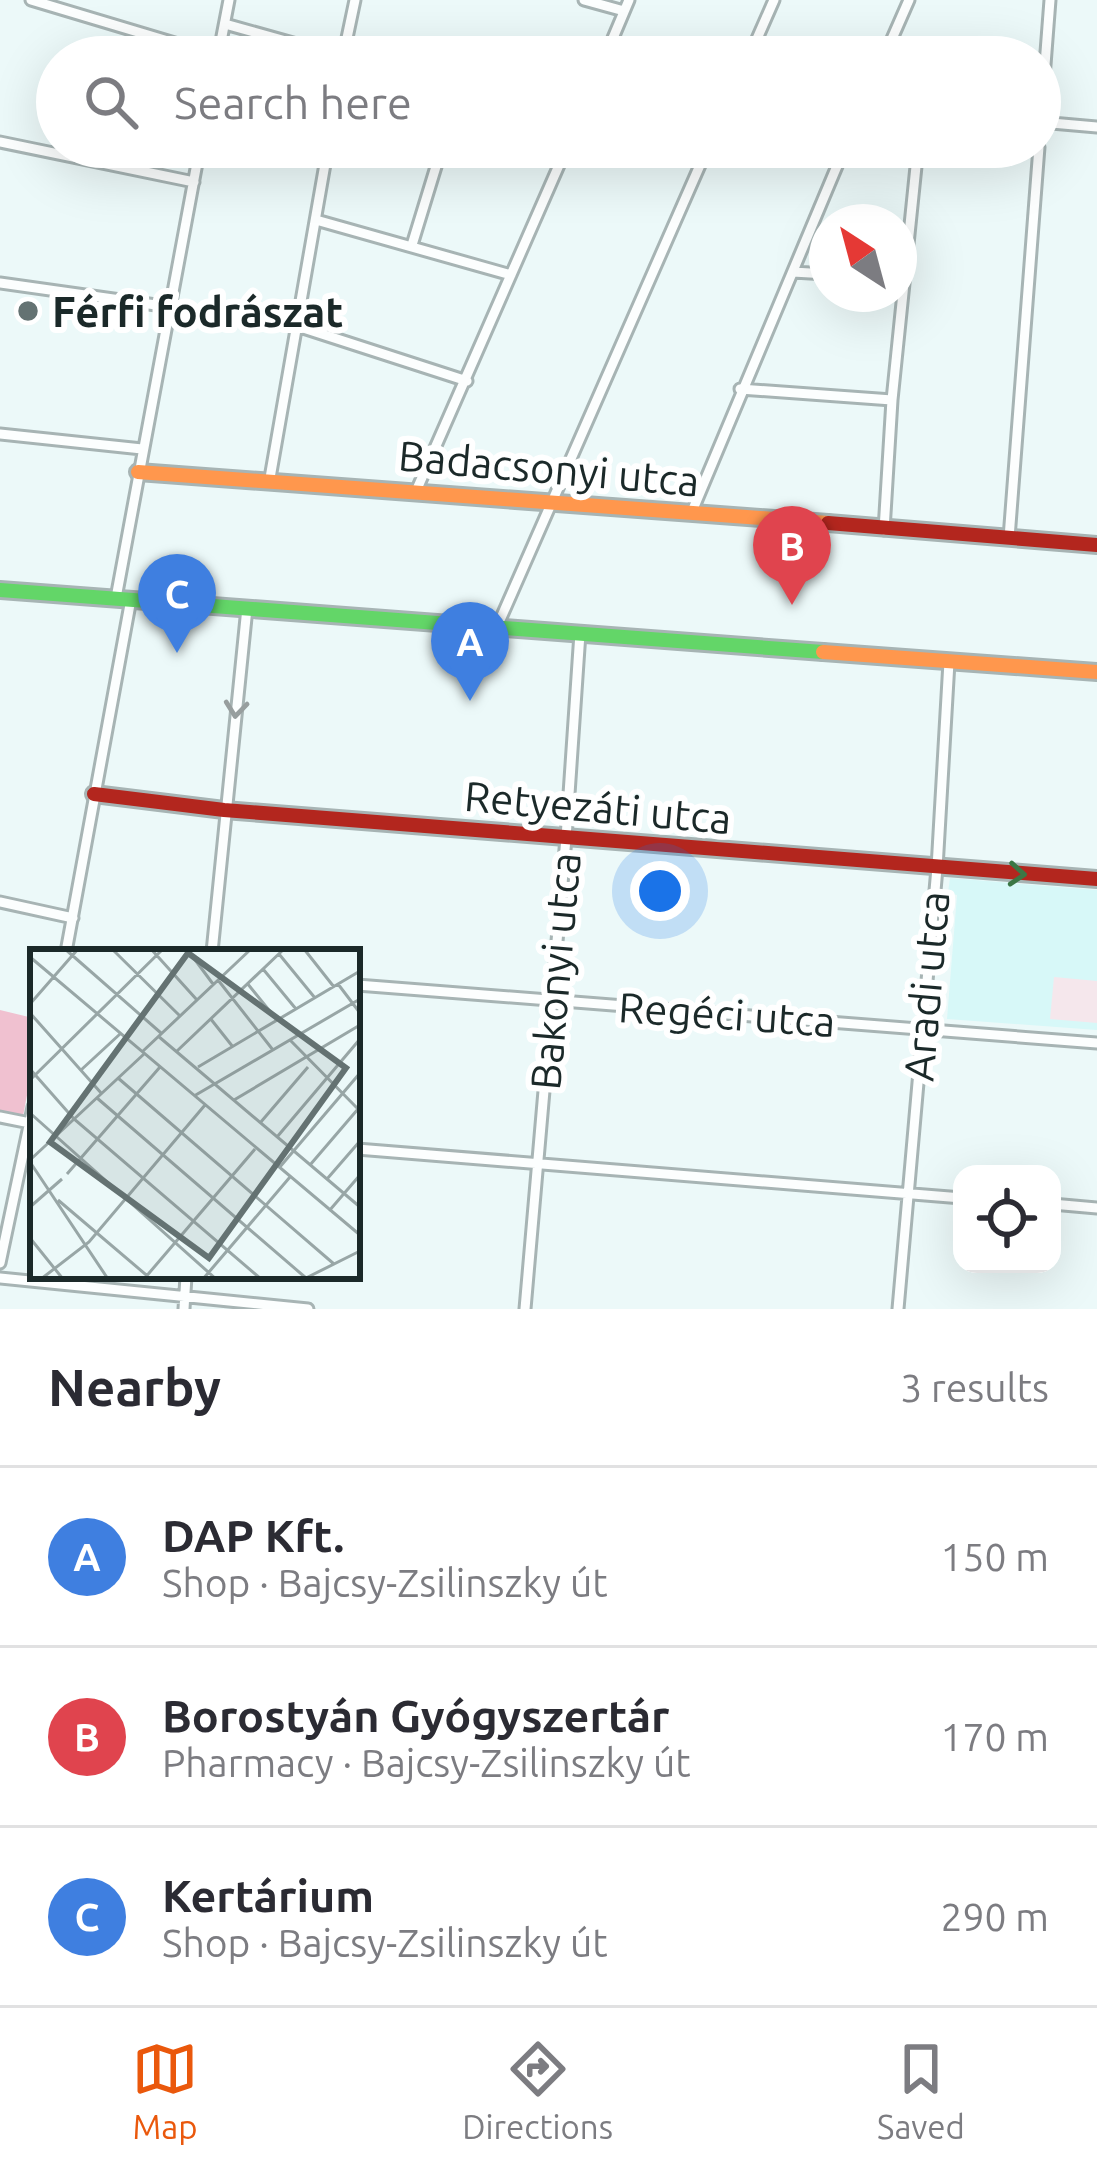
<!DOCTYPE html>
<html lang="en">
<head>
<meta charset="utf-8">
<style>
  body { margin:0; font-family:Ubuntu,sans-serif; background:#f7f7f7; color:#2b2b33 }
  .controls { position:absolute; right:36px; bottom:36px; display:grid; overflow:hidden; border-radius:24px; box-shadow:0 12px 48px #0002 }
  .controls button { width:108px; height:108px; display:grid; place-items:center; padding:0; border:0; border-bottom:3px solid #e1e1e2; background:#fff; color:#2b2b33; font:60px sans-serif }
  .compass { position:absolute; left:809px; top:204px; width:108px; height:108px; border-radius:50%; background:#fff; box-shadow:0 12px 48px #0002; rotate:324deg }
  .you { position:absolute; left:660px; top:891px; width:42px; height:42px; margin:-30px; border:9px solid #fff; border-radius:50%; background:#1a73e8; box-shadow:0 0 0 18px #1a73e833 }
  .badge { display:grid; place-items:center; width:78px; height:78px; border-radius:50%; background:#ea580c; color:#fff; font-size:39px; font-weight:700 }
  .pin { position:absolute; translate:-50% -99px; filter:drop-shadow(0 3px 6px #0008) }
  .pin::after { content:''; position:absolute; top:63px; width:42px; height:36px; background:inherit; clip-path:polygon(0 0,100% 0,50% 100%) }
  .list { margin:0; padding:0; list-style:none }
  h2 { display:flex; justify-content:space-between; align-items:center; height:156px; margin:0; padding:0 48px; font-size:51px }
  h2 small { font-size:39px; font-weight:400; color:#7c7c81 }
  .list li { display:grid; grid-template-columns:78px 1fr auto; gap:36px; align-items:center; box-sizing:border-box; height:180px; padding:0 48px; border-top:3px solid #e1e1e2 }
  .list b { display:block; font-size:45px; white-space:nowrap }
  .list p { margin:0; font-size:39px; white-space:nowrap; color:#7c7c81 }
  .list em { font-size:39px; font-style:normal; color:#7c7c81 }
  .icon { flex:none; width:66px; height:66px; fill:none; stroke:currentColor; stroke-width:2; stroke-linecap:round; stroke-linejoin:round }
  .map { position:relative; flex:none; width:1097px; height:1309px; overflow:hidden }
  .search { position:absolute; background:#fff; box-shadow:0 12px 48px #0002; left:36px; right:36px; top:36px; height:132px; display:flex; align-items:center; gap:30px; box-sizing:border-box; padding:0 42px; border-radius:66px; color:#7c7c81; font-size:45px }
  .sheet { height:696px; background:#fff }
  nav { display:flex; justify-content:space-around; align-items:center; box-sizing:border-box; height:168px; border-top:3px solid #e1e1e2; background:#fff; font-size:33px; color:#7c7c81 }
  nav a { display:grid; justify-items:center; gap:6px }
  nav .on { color:#ea580c }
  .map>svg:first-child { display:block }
  .built { fill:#d7f8f8 }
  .green { fill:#f5e7ec }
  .forest { fill:#f0c1d0 }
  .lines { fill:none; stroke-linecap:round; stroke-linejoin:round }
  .street-casing { stroke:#a7b4b4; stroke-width:15 }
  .fast-casing { stroke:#a7b4b4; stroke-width:20 }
  .slow-casing { stroke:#a7b4b4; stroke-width:20 }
  .jam-casing { stroke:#a7b4b4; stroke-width:20 }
  .street { stroke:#fcfefe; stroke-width:9 }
  .fast { stroke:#63d668; stroke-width:14 }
  .slow { stroke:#ff974d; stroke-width:14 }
  .jam { stroke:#b3261e; stroke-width:14 }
  .oneway { stroke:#979e9e }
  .oneway2 { stroke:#3b7745 }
  .poi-dot { fill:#647272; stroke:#fff; stroke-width:4.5 }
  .labels { text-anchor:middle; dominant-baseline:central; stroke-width:12; stroke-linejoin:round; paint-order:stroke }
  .poi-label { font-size:42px; font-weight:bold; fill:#1b2929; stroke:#fff; text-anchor:start }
  .street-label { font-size:42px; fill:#1b2929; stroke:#fff }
  .inset-road { fill:none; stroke:#98a6a6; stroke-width:3 }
  .view { fill:#647272; fill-opacity:0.15; stroke:#647272; stroke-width:6 }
  .inset-edge { fill:none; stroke:#1b2929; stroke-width:6 }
</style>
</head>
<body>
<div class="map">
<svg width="1097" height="1309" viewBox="0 0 1097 1309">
  <rect width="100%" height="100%" fill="#ecf9f9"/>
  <path class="built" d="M 950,878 L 1097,890 L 1097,1030 L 947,1019 L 957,895 L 948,893 Z"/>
  <path class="green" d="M 1054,977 L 1097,981 L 1097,1023 L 1050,1019 Z"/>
  <path class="forest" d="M 0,1010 L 33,1018 L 33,1064 L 23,1116 L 0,1111 Z"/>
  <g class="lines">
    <g class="street-casing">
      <path id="street" d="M 31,0 L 218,56
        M 584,0 L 624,11
        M 225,24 L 343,57
        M 218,57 L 229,0
        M 343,57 L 355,0
        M 605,57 L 629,0
        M 749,57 L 774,0
        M 884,57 L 909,0
        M 1040,122 L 1097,127
        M 1040,130 L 1050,0
        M 0,142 L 194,182
        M 662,147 L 703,160
        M 316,220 L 511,275
        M 412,245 L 442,147
        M 793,272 L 827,274
        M 0,283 L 170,307
        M 297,326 L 467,381
        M 740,389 L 892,400
        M 0,434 L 142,449
        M 270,478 L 328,147
        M 417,489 L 567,147
        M 691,514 L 845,147
        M 884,530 L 892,400 L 918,147
        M 1009,538 L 1039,147
        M 116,598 L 200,147
        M 497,627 L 708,147
        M 0,902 L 73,918
        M 66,952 L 131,599
        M 212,952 L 247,608
        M 357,985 L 1097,1043
        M 0,1117 L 30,1123
        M 357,1149 L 962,1198
        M 1052,1204 L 1097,1208
        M 0,1263 L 33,1107
        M 0,1278 L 308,1309
        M 184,1309 L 186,1276
        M 525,1309 L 566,838 L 580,633
        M 898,1309 L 937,868 L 949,662"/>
    </g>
    <g class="fast-casing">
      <path id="fast" d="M 0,590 L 823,652"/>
    </g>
    <g class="slow-casing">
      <path id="slow" d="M 138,472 L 828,523
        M 823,652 L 1097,672"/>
    </g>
    <g class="jam-casing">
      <path id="jam" d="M 828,523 L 1097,545
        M 94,794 L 224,810 L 1097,879"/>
    </g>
    <use href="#street" class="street"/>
    <use href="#fast" class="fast"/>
    <use href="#slow" class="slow"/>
    <use href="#jam" class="jam"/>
  </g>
  <defs><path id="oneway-chevron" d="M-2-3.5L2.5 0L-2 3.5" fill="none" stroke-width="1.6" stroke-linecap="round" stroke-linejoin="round" transform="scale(3)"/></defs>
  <use class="oneway" href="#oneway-chevron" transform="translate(236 709) rotate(96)"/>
  <use class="oneway2" href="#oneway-chevron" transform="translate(1017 874) rotate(4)"/>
  <circle class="poi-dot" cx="28" cy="311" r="12"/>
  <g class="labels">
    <g class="poi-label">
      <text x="52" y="311">Férfi fodrászat</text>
    </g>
    <g class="street-label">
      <text transform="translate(549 468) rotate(5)">Badacsonyi utca</text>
      <text transform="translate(598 807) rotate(5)">Retyezáti utca</text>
      <text transform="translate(555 971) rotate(-85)">Bakonyi utca</text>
      <text transform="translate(926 986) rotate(-85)">Aradi utca</text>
      <text transform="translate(727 1014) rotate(4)">Regéci utca</text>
    </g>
  </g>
  <g transform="translate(30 949)">
    <rect width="330" height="330" fill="#ecf9f9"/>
    <path class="inset-road" d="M 35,0 L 131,84M 82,0 L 150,67M 121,0 L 167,51M 157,0 L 183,35M 274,0 L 304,38M 249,5 L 285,49M 0,8 L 330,286M 233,20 L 266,60M 188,31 L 243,101M 217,34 L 247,71M 308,35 L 330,64M 0,55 L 48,0M 0,64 L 72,145M 180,69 L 203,98M 128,87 L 330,258M 260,91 L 330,162M 147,102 L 254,0M 112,103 L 221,0M 168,118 L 330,22M 0,120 L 44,170 L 231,330M 51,121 L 90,85M 88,129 L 304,315M 0,131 L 133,0M 164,147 L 330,50M 67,149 L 276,329M 204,151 L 330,76M 0,164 L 186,330M 230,174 L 278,118M 247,188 L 330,90M 0,211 L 114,105M 0,213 L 78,330M 280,216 L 328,160M 249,219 L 330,124M 37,225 L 130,118M 297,230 L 330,192M 28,251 L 121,330M 0,258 L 32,230M 299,262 L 330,226M 0,289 L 33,330M 11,330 L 59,293 L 175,156M 114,330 L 225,200M 173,330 L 260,228M 274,330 L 330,302"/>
    <path class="view" d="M 158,4 L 316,119 L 179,309 L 20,193 Z"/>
    <rect width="330" height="330" class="inset-edge"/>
  </g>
</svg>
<div class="controls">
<button><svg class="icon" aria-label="locate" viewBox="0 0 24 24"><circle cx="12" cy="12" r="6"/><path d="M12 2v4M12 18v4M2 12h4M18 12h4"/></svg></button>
</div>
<svg class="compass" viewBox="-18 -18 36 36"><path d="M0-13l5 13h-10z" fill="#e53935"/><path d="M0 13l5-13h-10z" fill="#7c7c81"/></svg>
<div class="you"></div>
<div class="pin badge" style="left:470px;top:701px;background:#3f7fe0">A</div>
<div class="pin badge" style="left:792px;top:605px;background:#e0444e">B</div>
<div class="pin badge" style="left:177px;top:653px;background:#3f7fe0">C</div>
<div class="search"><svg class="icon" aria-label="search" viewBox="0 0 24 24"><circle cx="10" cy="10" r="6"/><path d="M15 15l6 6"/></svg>Search here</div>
</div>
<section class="sheet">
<h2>Nearby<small>3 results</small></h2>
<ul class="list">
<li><span class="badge" style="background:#3f7fe0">A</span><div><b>DAP Kft.</b><p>Shop · Bajcsy-Zsilinszky út</p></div><em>150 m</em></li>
<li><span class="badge" style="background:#e0444e">B</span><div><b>Borostyán Gyógyszertár</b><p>Pharmacy · Bajcsy-Zsilinszky út</p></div><em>170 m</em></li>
<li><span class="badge" style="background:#3f7fe0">C</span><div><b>Kertárium</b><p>Shop · Bajcsy-Zsilinszky út</p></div><em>290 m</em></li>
</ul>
</section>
<nav>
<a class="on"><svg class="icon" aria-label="map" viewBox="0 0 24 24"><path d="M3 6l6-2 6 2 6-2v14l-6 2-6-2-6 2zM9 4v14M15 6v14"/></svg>Map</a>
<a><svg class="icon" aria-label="directions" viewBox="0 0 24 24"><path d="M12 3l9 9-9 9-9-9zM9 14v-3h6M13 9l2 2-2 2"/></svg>Directions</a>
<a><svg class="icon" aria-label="saved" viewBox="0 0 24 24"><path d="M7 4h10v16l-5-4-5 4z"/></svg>Saved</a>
</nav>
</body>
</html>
